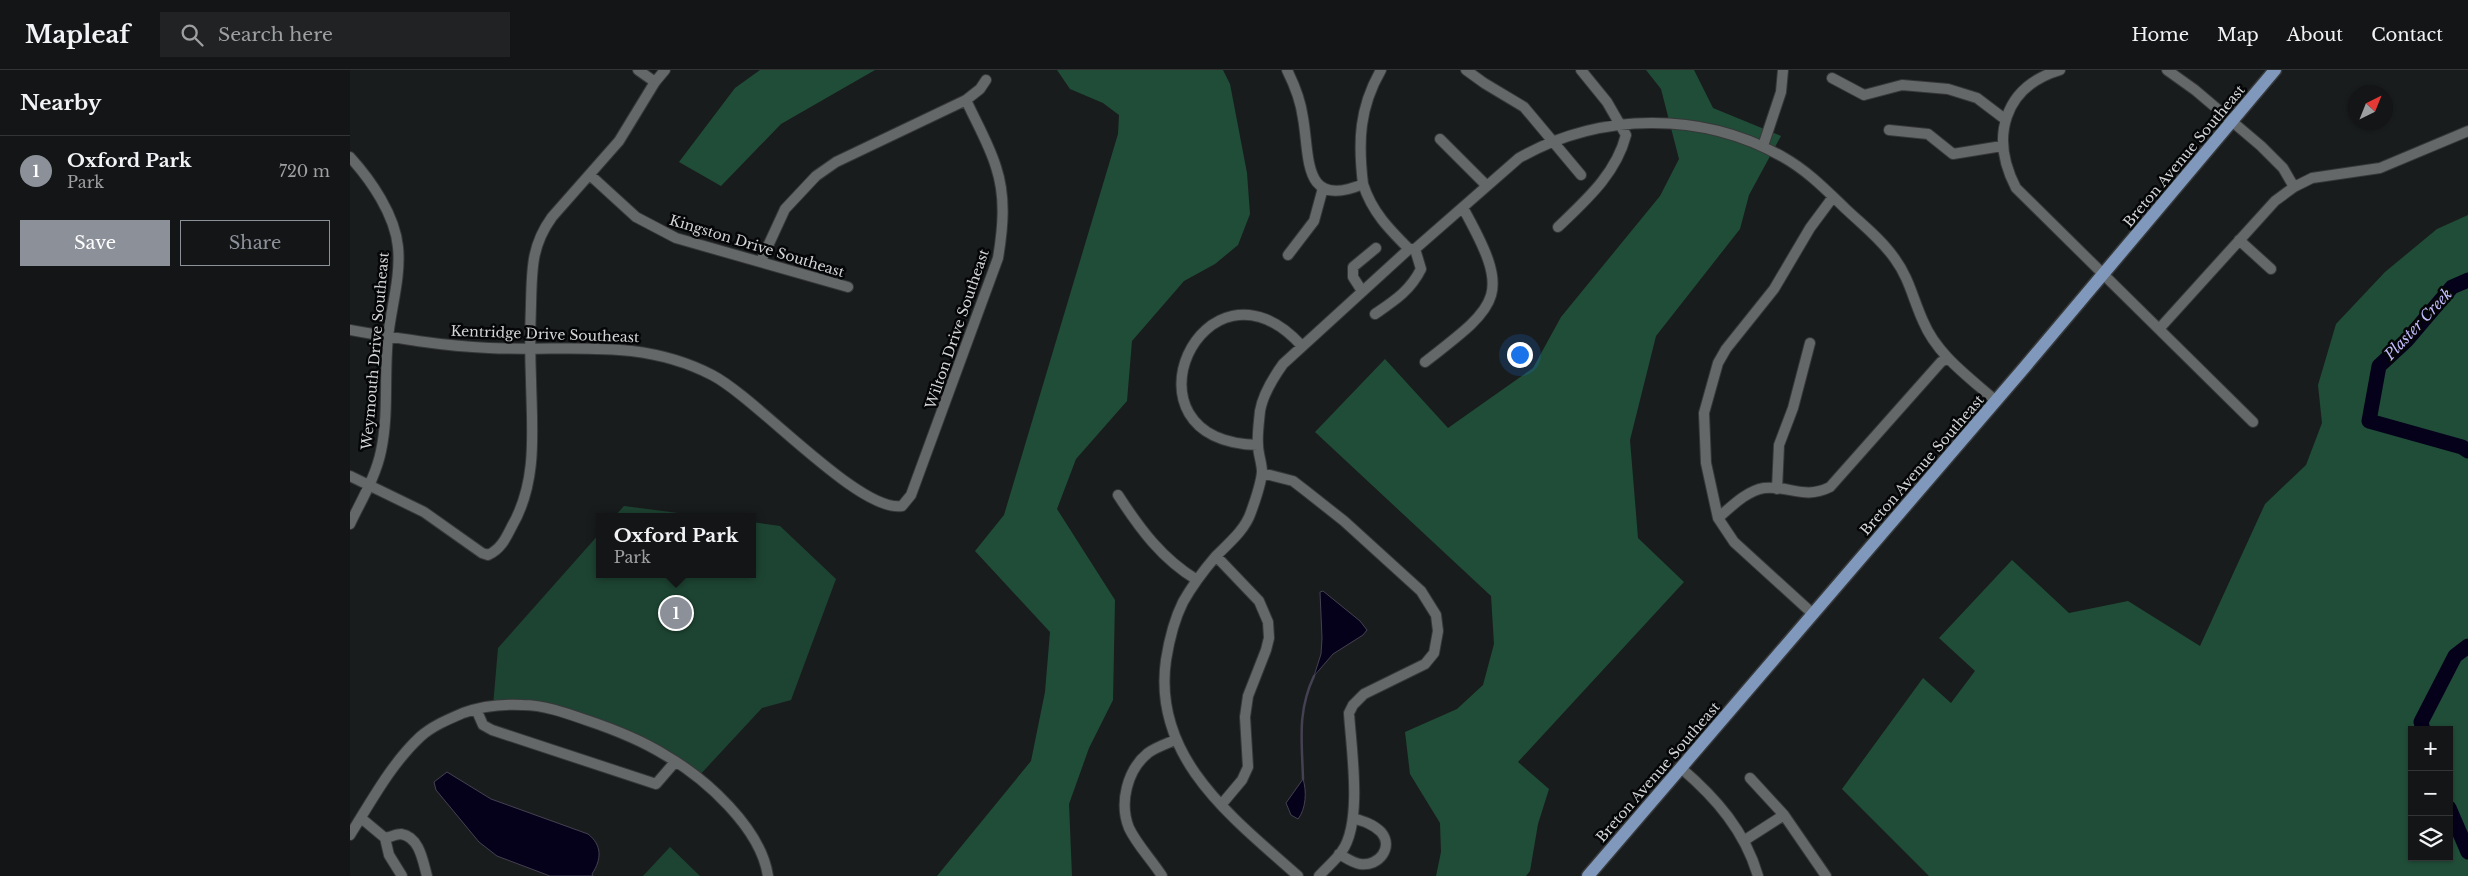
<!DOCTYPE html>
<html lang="en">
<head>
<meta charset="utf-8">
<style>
  body { margin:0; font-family:"Libre Baskerville",serif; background:#202223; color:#f1f3f6 }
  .controls { position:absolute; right:15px; bottom:15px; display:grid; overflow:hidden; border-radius:0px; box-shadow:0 1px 4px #0004 }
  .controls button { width:45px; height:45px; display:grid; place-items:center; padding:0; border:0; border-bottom:1px solid #323435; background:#131516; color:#f1f3f6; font:25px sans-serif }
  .compass { position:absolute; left:1998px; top:15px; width:45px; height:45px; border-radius:50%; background:#131516; box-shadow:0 1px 4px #0004; rotate:43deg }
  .you { position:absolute; left:1169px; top:284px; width:18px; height:18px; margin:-12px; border:4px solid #fff; border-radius:50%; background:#1a73e8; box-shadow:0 0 0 8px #1a73e833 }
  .badge { display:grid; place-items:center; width:32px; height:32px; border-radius:50%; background:#8c9099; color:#fff; font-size:16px; font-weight:700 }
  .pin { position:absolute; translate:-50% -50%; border:2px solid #fff; box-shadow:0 1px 5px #0006 }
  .popup { position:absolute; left:246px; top:443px; width:160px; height:65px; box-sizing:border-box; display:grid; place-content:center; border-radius:0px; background:#131516; filter:drop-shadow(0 1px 4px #0005); font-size:16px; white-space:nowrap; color:#9d9fa1 }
  .popup b { font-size:19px; color:#f1f3f6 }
  .popup::after { content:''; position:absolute; left:50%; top:100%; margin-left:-10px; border:10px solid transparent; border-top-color:#131516 }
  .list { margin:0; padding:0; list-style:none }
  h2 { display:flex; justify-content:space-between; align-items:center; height:65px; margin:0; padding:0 20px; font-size:21px }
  h2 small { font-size:16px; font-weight:400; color:#9d9fa1 }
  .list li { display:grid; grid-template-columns:32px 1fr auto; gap:15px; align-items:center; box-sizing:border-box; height:70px; padding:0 20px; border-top:1px solid #323435 }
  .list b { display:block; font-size:19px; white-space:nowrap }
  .list p { margin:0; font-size:16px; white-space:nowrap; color:#9d9fa1 }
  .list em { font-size:16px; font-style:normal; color:#9d9fa1 }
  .actions { display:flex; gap:10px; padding:15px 20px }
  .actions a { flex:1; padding:11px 0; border:1px solid #8c9099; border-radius:0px; text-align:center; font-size:18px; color:#8c9099 }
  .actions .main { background:#8c9099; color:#fff }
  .icon { flex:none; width:28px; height:28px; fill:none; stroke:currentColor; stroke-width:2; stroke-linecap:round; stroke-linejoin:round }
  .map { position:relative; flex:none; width:2118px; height:806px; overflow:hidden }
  header { display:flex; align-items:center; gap:30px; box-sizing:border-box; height:70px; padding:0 25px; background:#131516; border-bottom:1px solid #323435 }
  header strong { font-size:24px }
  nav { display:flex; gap:28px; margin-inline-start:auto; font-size:18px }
  .search { width:350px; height:45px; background:#202223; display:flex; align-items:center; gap:12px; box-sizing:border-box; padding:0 18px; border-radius:0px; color:#9d9fa1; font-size:19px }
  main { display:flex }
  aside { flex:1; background:#131516 }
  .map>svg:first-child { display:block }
  .green { fill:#1d4432 }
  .forest { fill:#204d38; fill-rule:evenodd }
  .water { fill:#06011a; stroke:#444152 }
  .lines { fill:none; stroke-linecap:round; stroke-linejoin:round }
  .stream { stroke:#444152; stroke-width:2.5 }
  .river { stroke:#06011a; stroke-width:15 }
  .minor-casing { stroke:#363839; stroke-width:12 }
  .major-casing { stroke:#363839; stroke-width:15 }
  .minor { stroke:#656869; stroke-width:10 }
  .major { stroke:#7f98bb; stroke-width:12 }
  .labels { text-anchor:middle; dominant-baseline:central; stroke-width:5; stroke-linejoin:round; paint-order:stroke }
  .street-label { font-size:14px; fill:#d3d5d6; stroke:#050607 }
  .water-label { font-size:15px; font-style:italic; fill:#c2bbfd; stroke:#050607 }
</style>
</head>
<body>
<header>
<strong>Mapleaf</strong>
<div class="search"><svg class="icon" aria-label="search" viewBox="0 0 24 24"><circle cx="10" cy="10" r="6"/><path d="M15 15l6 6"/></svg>Search here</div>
<nav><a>Home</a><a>Map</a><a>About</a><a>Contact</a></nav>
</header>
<main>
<aside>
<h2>Nearby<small></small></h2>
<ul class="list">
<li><span class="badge">1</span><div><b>Oxford Park</b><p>Park</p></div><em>720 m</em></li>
</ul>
<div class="actions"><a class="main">Save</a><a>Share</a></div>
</aside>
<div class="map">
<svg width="2118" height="806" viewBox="0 0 2118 806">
  <rect width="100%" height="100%" fill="#191c1d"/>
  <path class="green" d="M 274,436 L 359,447 L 264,447 Z
    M 402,452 L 430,456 L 486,509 L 441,630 L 412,638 L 347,708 L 325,692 L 214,642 L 143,636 L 148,578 L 250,463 L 250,504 L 402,504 Z
    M 320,777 L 350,806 L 293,806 Z"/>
  <path class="forest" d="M 410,0 L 525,0 L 431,54 L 371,116 L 329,92 L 385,18 Z
    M 707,0 L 873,0 L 880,14 L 897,103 L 900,144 L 888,175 L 865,194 L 834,211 L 782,271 L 777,331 L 726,389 L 707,439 L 765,530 L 763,630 L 739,678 L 719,734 L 722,806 L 587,806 L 681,691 L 695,622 L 700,562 L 625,481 L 654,445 L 768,64 L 769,45 L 753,33 L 720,19 Z
    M 1296,0 L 1344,0 L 1363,38 L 1431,66 L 1399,125 L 1390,159 L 1306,266 L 1280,370 L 1288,468 L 1334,512 L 1168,692 L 1199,719 L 1188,754 L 1180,801 L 1176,806 L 1086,806 L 1091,782 L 1090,753 L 1060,704 L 1055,662 L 1107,639 L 1133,615 L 1144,574 L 1141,526 L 965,362 L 1035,289 L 1098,358 L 1183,298 L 1211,247 L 1310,126 L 1329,89 L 1311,19 Z
    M 2118,145 L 2118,806 L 1579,806 L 1492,719 L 1573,608 L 1601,633 L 1625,601 L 1589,568 L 1662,490 L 1719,543 L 1778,531 L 1850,576 L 1915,434 L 1956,395 L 1972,353 L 1968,315 L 1986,254 L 2035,202 L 2087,159 ZM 2062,660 L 2099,660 L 2099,787 L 2062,787 Z"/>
  <path class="water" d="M 973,521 L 1010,551 L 1017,560 L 1013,565 L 983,584 L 964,606 L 971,584 L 972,568 L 970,522 Z
    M 97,702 L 141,729 L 238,764 C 252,775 252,789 242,804 L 243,806 L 200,806 L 147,786 L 129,772 L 86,720 L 84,712 Z
    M 953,709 C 957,721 956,739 948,749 L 941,745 L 936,733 Z"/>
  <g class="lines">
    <path class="stream" d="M 953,709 C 952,671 947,642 964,606"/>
    <path class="river" d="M 2118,210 L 2102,217 L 2057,270 L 2029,296 L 2019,351 L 2112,377 L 2118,381
      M 2073,660 L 2071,652 L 2105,586 L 2118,576
      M 2099,738 L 2118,782"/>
    <g class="minor-casing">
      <path id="minor" d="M 288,0 L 305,12
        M 937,0 C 944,14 951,33 953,48 C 960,87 952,140 1013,114 C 1022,142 1039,159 1059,179
        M 1116,0 L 1134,13 L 1174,37 L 1231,105
        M 1710,0 C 1653,17 1640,68 1666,118 L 1903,352
        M 1817,0 L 1845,20 L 1911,76 L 1933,98 L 1944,117
        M 1482,8 L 1514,25 L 1552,15 L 1598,19 L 1627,28 L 1656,50
        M 1539,60 L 1578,64 L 1603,84 L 1652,76
        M 1090,69 L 1137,116
        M 1413,76 L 1431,22 L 1433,0
        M 0,87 C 21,110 45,145 48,177 C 51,207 41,238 38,267 C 34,305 39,344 31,381 C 26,406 11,431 0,454
        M 240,105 L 286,147 L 326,168 L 498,217
        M 1013,114 C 1008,72 1009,38 1031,0
        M 1208,157 C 1236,130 1266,104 1276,65 L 1257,32 L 1231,0
        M 1889,170 L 1921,199
        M 938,185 L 964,151 L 973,118
        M 411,191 L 435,139 L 466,106 L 486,92 L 616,30 L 630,19 L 636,10
        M 1012,221 L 1003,207 L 1003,197 L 1026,178
        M 1025,244 C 1044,231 1060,221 1071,199 L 1065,179
        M 1809,259 L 1925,131 L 1944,117 L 1962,108 L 2030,98 L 2118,61
        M 0,260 C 46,268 92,276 139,278 C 217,282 289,267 362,305 C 407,328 509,443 552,436 L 561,425 L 648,188 C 653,158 656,127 646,97 C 639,74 626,52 616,30
        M 1075,292 C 1151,233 1162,226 1113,138
        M 908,375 C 761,372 854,170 951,275
        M 912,403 L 943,411 L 956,421 L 994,451 L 1071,521 L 1086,545 L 1088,561 L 1084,583 L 1075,594 L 1014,624 L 1003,635 L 999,643 C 1001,677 1013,752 992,781 C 986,790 976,798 969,806
        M 0,406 L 74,442 L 132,483 L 138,485 C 151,479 156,468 162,456 C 188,411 182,360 181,310 C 180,285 180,260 181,234 C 182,200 181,176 202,147 L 269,71 L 305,12 L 315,0
        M 1427,419 L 1429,375 L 1443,338 L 1460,273
        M 768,425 C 790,459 812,489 847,510
        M 1368,448 C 1381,437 1396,421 1414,418 C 1439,415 1454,430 1480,417 L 1591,292 L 1598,288
        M 866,486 L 909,531 L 918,552 L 919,568 L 916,580 L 898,626 L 895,647 L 898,697 L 892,710 L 871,735
        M 1463,544 L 1384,472 L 1368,448 L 1356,393 L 1354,343 L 1368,293 L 1376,279 L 1424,219 L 1460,158 L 1483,127
        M 126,639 L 133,655 L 142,660 L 306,714 L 325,692
        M 1331,698 C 1366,728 1395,761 1408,806
        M 1400,708 L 1434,745 L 1476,806
        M 11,748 L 35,768 L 39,785 L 52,806
        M 0,765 C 21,732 41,694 70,667 C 82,656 99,649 113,643 C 132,636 153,634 173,635 C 194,635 216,643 236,650 C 263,659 291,670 315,685 C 355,708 411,758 418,806
        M 35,768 C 40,767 47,764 51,764 C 70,767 73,792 77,806
        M 1395,770 L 1434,745
        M 989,784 C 996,788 1003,793 1010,794 C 1029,797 1044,777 1031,762 C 1023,754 1013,751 1003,748
        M 812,806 C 802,790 787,775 779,758 C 769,733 777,700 798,683 C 806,677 816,674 825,670
        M 948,806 C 883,748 802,688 816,590 C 819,571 824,550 833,532 C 842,516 854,500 866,486 C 879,473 895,460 901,442 C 905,431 911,414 912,402 C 912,393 908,384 908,375 C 907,365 909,352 910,341 C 913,324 923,308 933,294 L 1059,179 L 1065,179 L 1169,88 C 1250,42 1352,41 1433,87 C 1458,101 1477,121 1497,140 C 1514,156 1532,170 1545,189 C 1559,208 1563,229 1573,251 C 1587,285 1619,307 1646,331"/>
    </g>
    <g class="major-casing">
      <path id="major" d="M 1238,806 L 1674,298 L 1925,0"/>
    </g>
    <use href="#minor" class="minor"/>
    <use href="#major" class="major"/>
  </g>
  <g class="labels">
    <g class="street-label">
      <text transform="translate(1834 86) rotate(-50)">Breton Avenue Southeast</text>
      <text transform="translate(407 176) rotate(17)">Kingston Drive Southeast</text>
      <text transform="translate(607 259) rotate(-71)">Wilton Drive Southeast</text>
      <text transform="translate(195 264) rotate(2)">Kentridge Drive Southeast</text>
      <text transform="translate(25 281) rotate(-85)">Weymouth Drive Southeast</text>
      <text transform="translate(1572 395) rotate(-49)">Breton Avenue Southeast</text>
      <text transform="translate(1308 702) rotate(-49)">Breton Avenue Southeast</text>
    </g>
    <g class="water-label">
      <text transform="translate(2068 254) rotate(-47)">Plaster Creek</text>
    </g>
  </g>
</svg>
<div class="controls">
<button>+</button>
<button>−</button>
<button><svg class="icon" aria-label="layers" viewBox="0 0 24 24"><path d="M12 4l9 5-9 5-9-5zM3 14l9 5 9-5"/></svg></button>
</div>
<svg class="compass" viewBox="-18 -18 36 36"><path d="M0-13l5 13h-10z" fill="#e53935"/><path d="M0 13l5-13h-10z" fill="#9d9fa1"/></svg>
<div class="you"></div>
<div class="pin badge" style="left:326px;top:543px">1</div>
<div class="popup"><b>Oxford Park</b>Park</div>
</div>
</main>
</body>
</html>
